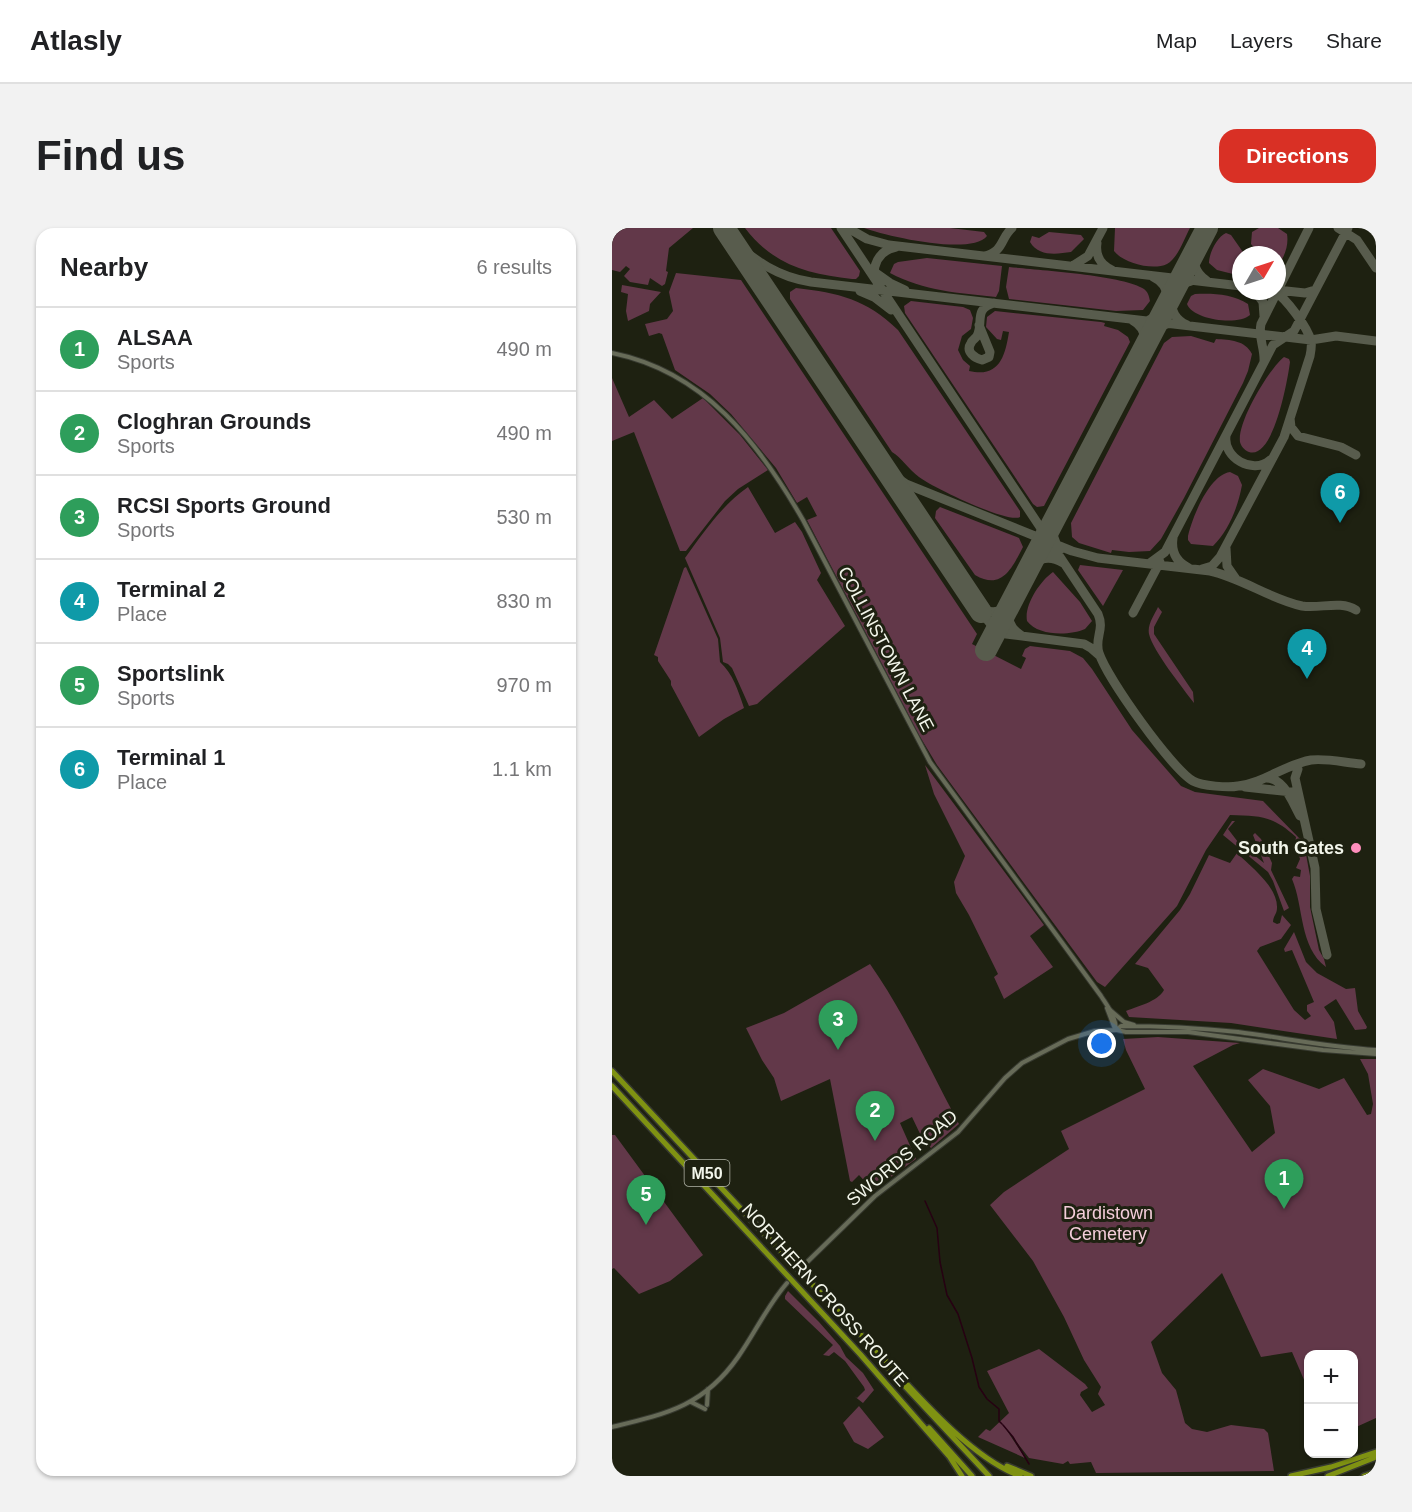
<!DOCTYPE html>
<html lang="en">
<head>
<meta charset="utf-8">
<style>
  body { margin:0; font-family:Helvetica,sans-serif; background:#f2f2f2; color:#202124 }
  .controls { position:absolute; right:18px; bottom:18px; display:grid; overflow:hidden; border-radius:12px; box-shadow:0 2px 4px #0004 }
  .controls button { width:54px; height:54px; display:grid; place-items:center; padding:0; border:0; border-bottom:2px solid #e0e0e0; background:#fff; color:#202124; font:30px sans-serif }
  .compass { position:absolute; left:620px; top:18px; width:54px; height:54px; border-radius:50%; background:#fff; box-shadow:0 2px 4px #0004; rotate:51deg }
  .you { position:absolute; left:490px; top:816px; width:21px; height:21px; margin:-15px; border:4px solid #fff; border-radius:50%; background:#1a73e8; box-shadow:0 0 0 9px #1a73e833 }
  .badge { display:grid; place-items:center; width:39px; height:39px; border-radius:50%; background:#d93025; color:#fff; font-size:20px; font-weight:700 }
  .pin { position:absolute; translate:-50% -50px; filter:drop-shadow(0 2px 3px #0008) }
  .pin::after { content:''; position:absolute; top:32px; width:21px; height:18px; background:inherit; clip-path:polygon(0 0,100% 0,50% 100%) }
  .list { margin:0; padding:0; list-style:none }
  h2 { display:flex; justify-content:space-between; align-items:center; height:78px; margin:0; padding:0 24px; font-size:26px }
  h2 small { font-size:20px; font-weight:400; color:#757577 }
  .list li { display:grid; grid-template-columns:39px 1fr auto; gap:18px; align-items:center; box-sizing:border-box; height:84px; padding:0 24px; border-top:2px solid #e0e0e0 }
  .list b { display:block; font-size:22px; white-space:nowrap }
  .list p { margin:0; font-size:20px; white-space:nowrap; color:#757577 }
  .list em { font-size:20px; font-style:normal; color:#757577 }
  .map { position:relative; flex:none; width:764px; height:1248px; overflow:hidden; border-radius:18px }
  header { display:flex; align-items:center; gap:36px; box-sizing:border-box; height:84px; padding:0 30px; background:#fff; border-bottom:2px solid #e0e0e0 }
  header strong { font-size:28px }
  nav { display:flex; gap:33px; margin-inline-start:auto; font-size:21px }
  .intro { display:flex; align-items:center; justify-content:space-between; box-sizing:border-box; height:144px; padding:0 36px }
  h1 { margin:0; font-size:42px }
  .button { padding:15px 27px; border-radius:18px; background:#d93025; color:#fff; font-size:21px; font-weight:700 }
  main { display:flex; gap:36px; padding:0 36px }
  aside { flex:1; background:#fff; border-radius:18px; box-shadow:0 2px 4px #0004 }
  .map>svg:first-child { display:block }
  .green { fill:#623849 }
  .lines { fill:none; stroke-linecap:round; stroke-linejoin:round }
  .stream { stroke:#260112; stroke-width:1.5 }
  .taxiway { stroke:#585c4d; stroke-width:9 }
  .runway { stroke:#585c4d; stroke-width:22 }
  .tertiary-casing { stroke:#373a30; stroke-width:6 }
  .secondary-casing { stroke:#373a30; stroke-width:6 }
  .motorway-casing { stroke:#373a30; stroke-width:8 }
  .tertiary { stroke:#676b58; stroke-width:4 }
  .secondary { stroke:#676b58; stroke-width:4 }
  .motorway { stroke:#7f9212; stroke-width:5 }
  .poi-dot { fill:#fe8ebc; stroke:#1e2111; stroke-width:2 }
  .labels { text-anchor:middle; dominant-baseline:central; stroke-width:6; stroke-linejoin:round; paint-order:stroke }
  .shield { fill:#1e2111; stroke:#b2b5a9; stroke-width:1.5 }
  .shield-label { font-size:16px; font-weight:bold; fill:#f2f5ea }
  .street-label { font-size:18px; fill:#f2f5ea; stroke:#1e2111 }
  .poi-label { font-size:18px; font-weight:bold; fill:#f2f5ea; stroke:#1e2111; text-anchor:end }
  .park-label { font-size:18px; fill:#f4cdda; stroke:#1e2111 }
</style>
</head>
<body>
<header>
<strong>Atlasly</strong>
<nav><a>Map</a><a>Layers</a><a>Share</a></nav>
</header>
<div class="intro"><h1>Find us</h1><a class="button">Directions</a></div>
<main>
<aside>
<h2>Nearby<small>6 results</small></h2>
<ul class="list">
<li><span class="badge" style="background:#2e9e5b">1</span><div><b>ALSAA</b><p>Sports</p></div><em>490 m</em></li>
<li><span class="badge" style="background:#2e9e5b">2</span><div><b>Cloghran Grounds</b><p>Sports</p></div><em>490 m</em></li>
<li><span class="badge" style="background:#2e9e5b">3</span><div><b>RCSI Sports Ground</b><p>Sports</p></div><em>530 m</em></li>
<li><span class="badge" style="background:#0f9aa8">4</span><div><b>Terminal 2</b><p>Place</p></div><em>830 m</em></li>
<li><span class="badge" style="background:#2e9e5b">5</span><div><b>Sportslink</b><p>Sports</p></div><em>970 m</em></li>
<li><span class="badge" style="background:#0f9aa8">6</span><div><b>Terminal 1</b><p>Place</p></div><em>1.1 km</em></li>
</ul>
</aside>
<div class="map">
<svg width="764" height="1248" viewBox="0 0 764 1248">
  <rect width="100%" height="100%" fill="#1e2111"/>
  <path class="green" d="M 0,0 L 81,0 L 57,20 L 54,43 L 56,44 L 53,56 L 50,58 L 38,50 L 36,57 L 18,54 L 12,48 L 18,41 L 14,38 L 8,44 L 0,42 Z
    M 133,0 L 219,0 L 248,43 L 247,48 L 244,51 L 240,51 C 196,46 161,37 133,0 Z
    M 252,0 L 338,0 L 372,4 L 375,8 C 359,28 274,8 252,0 Z
    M 503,0 L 578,0 C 572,11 566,30 555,36 C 541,43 511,35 502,23 Z
    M 647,0 L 666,0 L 675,6 C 677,18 672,30 665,39 L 665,27 L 648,27 L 639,16 L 640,4 Z
    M 437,4 L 469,7 L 472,11 L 459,24 C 445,26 427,29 418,14 L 420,8 L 427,10 Z
    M 614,5 L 619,7 L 633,27 L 629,27 L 629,48 L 605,42 L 597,35 C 597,25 605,9 614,5 Z
    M 315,30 L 390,38 L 387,63 L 384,69 C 347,65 312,63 278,45 L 282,36 L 286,34 Z
    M 397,39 C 425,42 511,47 532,61 C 536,64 537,68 538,73 L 531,82 L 504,83 L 397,71 L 394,59 Z
    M 64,45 L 129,52 L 365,406 L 360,416 L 409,441 L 414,430 L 410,428 L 413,421 L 418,418 L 458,423 L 471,430 L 480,441 L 520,502 L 569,558 L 583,564 L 651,573 L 687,610 L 691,610 L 698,648 L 698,679 L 707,722 L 712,731 L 714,739 C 687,719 692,679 680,651 L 682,648 L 688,649 L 689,642 L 684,640 L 688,631 L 683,616 L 684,609 C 661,588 650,588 618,587 L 594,622 L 565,678 L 493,759 L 485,754 L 325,537 L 307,507 L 195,292 L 205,288 L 195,269 L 185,275 L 164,240 L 119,186 L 98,166 L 63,142 L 50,106 L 47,105 L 37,108 L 33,96 L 55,91 L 61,83 L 57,64 Z
    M 10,57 L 49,64 L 38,76 L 37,83 L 16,93 L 14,83 L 16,66 L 9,64 Z
    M 184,60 C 227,65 254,71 286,102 L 408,283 L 408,289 C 396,296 320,259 307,249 C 297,242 289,229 280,224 L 178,71 L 178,64 Z
    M 583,66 C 600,65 621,66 636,76 L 638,87 C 626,98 581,92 575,76 L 579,68 Z
    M 299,73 L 351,79 L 358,82 L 361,90 L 359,101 L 350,108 L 346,122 L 351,132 L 358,138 L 357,143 C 387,150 393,129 397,104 L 391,103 L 389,112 L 385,111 L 374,99 L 375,89 L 383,83 L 489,94 L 493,95 L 492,98 L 506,102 L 516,109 L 518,114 L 432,278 L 425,279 L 421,276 L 293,85 L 292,78 Z
    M 579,108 L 602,115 L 604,111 C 618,112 633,112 640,126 L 636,143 L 631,155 L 572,270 L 549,311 L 538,323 L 517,324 L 500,322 L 499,325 L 467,315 L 460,309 L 459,295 L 552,115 L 560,109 Z
    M 672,129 L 677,131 L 678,134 C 676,150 662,232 637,224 C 632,222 629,218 628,214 C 625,194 657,141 672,129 Z
    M 0,150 L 17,189 L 42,172 L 60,191 L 91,170 L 128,207 L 156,242 L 126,261 L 113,273 L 74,323 L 68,323 L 22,204 L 0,213 Z
    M 618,244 L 626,248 L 630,257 C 626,279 617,302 601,318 L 579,316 L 576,312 L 576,308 C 580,290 597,247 618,244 Z
    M 136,259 L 163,305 L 183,294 L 190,304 L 209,345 L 205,352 L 233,398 L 145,476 L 137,478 L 120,440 L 116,436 L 111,434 L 108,410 L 73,330 C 92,304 110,277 136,259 Z
    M 328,279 L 407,310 L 411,319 C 400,340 390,363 363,347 L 323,290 L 324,283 Z
    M 468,337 L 511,342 L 491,378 L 466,342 Z
    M 74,339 L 106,411 L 108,434 C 121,446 126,462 132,480 L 112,491 L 87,509 L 59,457 L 59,453 L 46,433 L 46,429 L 42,427 L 72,340 Z
    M 441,344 L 468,374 L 480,393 L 473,401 C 457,408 426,408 415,393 C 412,377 428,353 441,344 Z
    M 546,379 L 550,384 L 542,399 L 542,406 L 581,464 L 582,475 C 570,459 541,423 537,406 C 535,396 543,386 546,379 Z
    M 313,537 L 432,697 L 418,708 L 441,739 L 392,771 L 382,749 L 386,746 L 357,687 L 344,665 L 342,654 L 353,628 L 322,566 Z
    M 620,593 L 623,593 L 616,601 L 626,614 L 652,635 L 641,607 L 643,605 L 649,611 L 660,635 L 659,642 L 677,680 L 672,683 L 661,653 L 656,644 L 611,607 Z
    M 625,625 C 639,639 666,659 665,680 C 665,686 661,688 661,694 L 665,696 L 668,695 L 670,687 L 679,697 L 669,711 L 648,719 L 645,723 L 682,782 L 693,792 L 699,788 L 695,783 L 695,777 L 702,774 L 680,722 L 673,724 L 672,721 L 682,704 L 694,734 L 705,745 L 734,761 L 743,760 L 746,783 L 755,799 L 754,801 L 743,802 L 724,771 L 712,779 L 722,794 L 725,811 L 619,795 L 517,789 L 514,783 C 526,778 545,774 552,762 L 536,740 L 523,736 L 568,682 L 578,666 L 597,627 L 618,635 Z
    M 258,736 C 293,786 318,842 347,896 L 319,920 L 311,912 L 300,889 L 288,895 L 304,931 L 261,962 L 247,947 L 240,954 L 238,953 L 218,851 L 169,873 L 162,850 L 150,832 L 134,800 L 172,785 Z
    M 546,809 L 628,815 L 621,817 L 581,838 L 640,924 L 663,905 L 658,878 L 636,852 L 651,841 L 707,861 L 732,850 L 755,887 L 759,886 L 761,876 L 756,846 L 748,831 L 764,831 L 764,1190 L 742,1200 L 742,1126 L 696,1126 L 696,1161 L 680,1124 L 649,1129 L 610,1045 L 539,1114 L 550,1145 L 564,1162 L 573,1195 L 580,1201 L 595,1204 L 619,1197 L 652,1201 L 656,1205 L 662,1243 L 484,1245 L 479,1234 L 458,1236 L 456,1233 L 451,1236 L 417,1230 L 392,1198 L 413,1230 L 366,1209 L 374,1201 L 378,1203 L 397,1185 L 375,1143 L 427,1121 L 473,1156 L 476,1160 L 469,1164 L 468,1167 L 480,1184 L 493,1177 L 486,1166 L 489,1159 L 472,1132 L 452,1089 L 421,1033 L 378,977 L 392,964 L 457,921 L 449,903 L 533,861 L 514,822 L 511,811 Z
    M 0,907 L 3,907 L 91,1027 L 58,1053 L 27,1066 L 2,1040 L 0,1041 Z
    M 176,1063 L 207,1094 L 228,1118 L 234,1129 L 251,1145 L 262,1162 L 251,1175 L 242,1168 L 245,1170 L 253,1162 L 252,1159 L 233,1133 L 222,1124 L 217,1128 L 211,1127 L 221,1117 L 173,1071 L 173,1068 Z
    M 247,1178 L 272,1209 L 256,1221 L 242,1214 L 231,1195 Z"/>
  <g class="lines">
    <path class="stream" d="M 313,973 L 325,1000 L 328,1034 L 335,1067 L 346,1086 L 360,1130 L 367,1159 L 375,1171 L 387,1181 L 387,1193 L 390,1196
      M 391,1197 L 401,1209 L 417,1236"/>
    <path class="taxiway" d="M 229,0 L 486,386 C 493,402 482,410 487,425 C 495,450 560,541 581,553 C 590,558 617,560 626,558 C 652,555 674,536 699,532 C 715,530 734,535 749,536
      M 236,0 L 255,11 L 277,17 L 629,58
      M 726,0 L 745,12 L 764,40
      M 593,4 L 593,0
      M 119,11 C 143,33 166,49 199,54 L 699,112 L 724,108 L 764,113
      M 485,15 C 483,28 489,37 500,42
      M 585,19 C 580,34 582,44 595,53
      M 373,28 C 392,23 388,11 400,0
      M 462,37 L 476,28 L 491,0
      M 261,43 L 278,55 L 293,62
      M 262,47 C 262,32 270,22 284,19
      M 541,49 C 552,54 557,63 555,76
      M 665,62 L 693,65 L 703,62
      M 248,63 L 262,69 L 279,82
      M 643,63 L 651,74 L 652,88
      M 520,92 C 531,98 535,108 532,120
      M 537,92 L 551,85
      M 367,97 L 378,124 L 377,129 L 370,132 C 363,130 353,124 359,115 C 360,112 364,110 365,108 C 372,95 361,81 382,75
      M 575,97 C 552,87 556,58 579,53
      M 539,106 L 546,100 L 555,96
      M 652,134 C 653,120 646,110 649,96 L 697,0
      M 678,190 L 679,199 L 686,208 L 729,219 L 744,227
      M 614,208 C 611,230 641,247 658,232
      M 268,233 L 277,244 L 294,256 L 460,323 L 486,330 L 598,343 C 630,350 658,371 690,378 C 708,381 728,372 744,382
      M 444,290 L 440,304 L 444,315
      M 561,310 C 559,324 564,334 577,340
      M 614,320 L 615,338 L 624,351
      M 422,333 L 431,325 L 449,321
      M 538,335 L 553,324 L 661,117 L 682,103 L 736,0
      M 590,341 L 600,338 L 608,329 L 672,209 L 698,128 C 699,123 700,118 699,113 C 696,100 674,70 662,63
      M 364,377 C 376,386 388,387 398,375
      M 369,384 L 381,399 L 394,406 L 472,416 L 479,420 L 487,427
      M 521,385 L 548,334
      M 410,408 C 403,403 397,398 397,389 C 396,379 402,371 406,362 C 415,343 426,320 451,335
      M 686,541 L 683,550 L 703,640 L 704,681 L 715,727
      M 653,550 C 672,549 680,574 688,588
      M 633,559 L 680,564 L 688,572"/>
    <path class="runway" d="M 112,0 L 369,384
      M 374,422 L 595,0"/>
    <g class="tertiary-casing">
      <path id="tertiary" d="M 0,125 C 93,144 146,214 191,292 L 318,534 L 489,768 C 496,779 504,789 504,802
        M 495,780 L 503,801"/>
    </g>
    <g class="secondary-casing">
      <path id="secondary" d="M 498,782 L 512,794 L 522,797
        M 505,802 L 514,804 L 576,804 L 711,822 L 764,826
        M 190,1039 L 263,968 L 346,904 L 393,850 L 410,835 L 456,811 L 483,803 L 504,802 L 509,798 C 548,798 587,800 626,804 C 672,810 717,819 764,822
        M 79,1174 L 93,1181
        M 95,1177 L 96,1161
        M 0,1199 C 54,1186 92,1178 126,1129 C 143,1105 155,1078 175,1055"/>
    </g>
    <g class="motorway-casing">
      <path id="motorway" d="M 0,843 C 85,934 169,1025 256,1114 C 296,1156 354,1228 408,1248
        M 0,858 L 248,1126 L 337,1228 L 350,1248
        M 277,1141 L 377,1248
        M 317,1200 L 360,1248
        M 395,1238 L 419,1248
        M 679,1248 L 719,1239 L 764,1224
        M 716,1248 L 764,1229
        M 752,1248 L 764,1244"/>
    </g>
    <use href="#tertiary" class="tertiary"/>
    <use href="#secondary" class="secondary"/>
    <use href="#motorway" class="motorway"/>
  </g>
  <circle class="poi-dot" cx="744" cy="620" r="6"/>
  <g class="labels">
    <rect class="shield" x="72.5" y="932" width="45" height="26" rx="4.5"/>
    <g class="shield-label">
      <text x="95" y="945">M50</text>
    </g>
    <g class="street-label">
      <text transform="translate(274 421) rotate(62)">COLLINSTOWN LANE</text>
      <text transform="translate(290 930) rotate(-40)">SWORDS ROAD</text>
      <text transform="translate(213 1067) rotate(48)">NORTHERN CROSS ROUTE</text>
    </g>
    <g class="poi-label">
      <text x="732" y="620">South Gates</text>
    </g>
    <g class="park-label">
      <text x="496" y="985">Dardistown<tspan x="496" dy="21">Cemetery</tspan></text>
    </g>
  </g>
</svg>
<div class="controls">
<button>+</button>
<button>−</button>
</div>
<svg class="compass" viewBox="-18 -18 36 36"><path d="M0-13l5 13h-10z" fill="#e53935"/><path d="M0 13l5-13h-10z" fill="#757577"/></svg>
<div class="you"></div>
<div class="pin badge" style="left:672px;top:981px;background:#2e9e5b">1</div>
<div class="pin badge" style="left:263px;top:913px;background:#2e9e5b">2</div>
<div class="pin badge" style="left:226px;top:822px;background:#2e9e5b">3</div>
<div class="pin badge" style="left:695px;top:451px;background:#0f9aa8">4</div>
<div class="pin badge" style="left:34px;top:997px;background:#2e9e5b">5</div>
<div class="pin badge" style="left:728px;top:295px;background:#0f9aa8">6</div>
</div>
</main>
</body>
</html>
